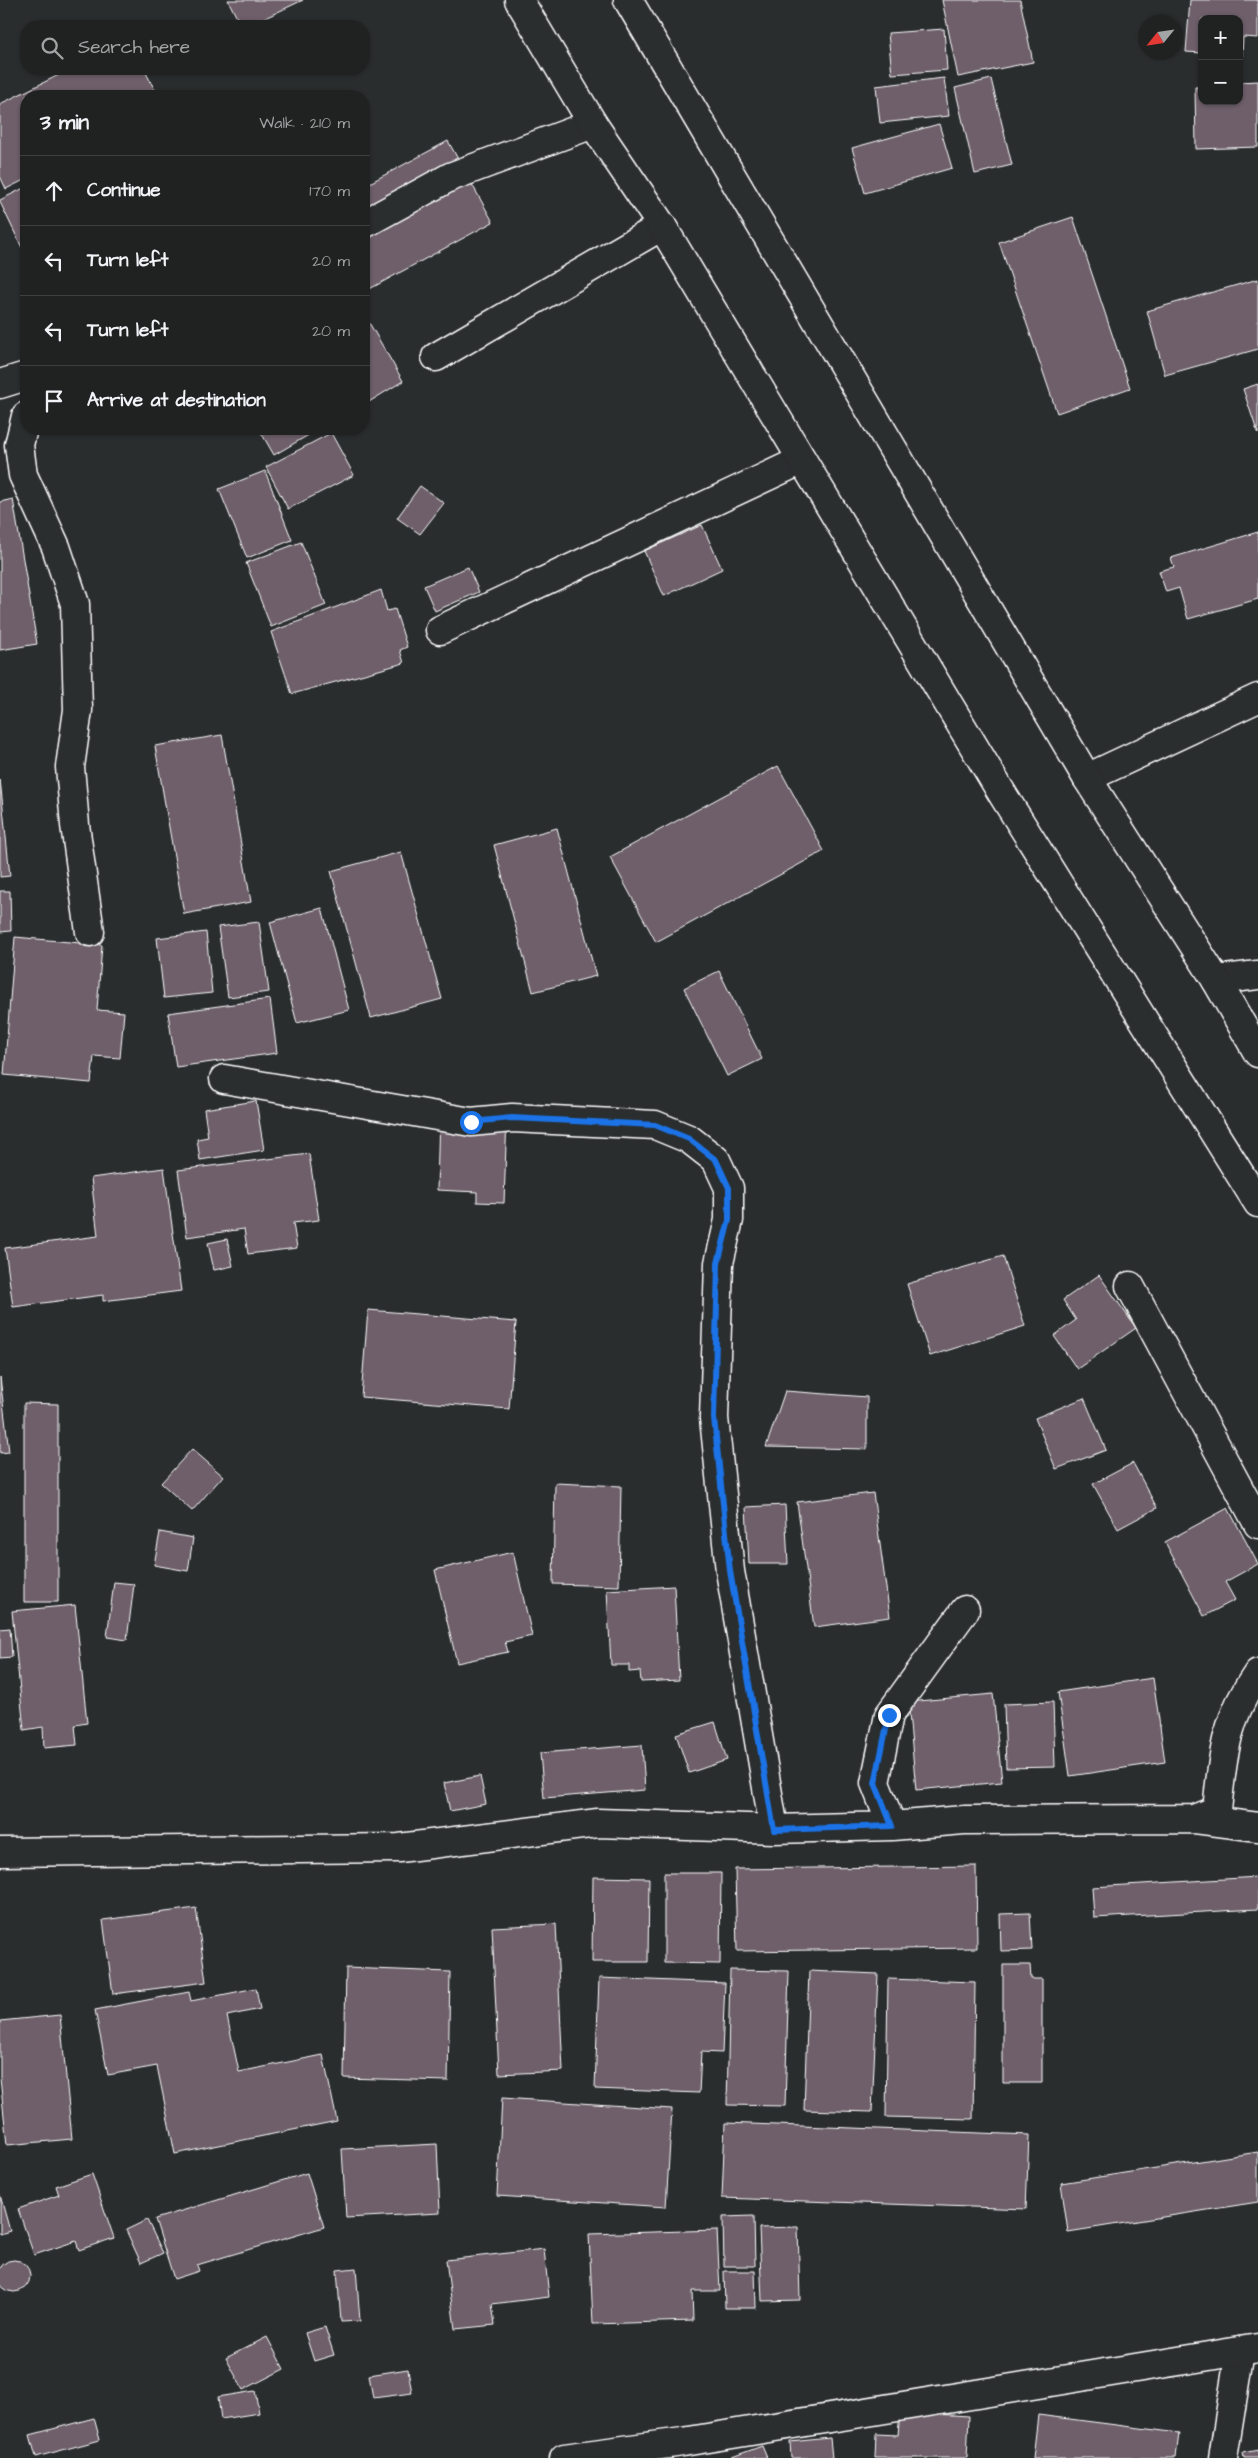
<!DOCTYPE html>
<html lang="en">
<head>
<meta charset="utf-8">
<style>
  body { margin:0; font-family:"Architects Daughter",sans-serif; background:#2d2f2f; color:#f1f3f6 }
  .controls { position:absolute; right:15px; top:15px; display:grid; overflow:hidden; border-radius:10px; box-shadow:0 1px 4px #0004 }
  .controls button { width:45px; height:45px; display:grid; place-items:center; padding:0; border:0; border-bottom:1px solid #3d3f40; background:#202222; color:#f1f3f6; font:25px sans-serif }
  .compass { position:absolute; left:1138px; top:15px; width:45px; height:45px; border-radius:50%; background:#202222; box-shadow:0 1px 4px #0004; rotate:240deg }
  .stop { position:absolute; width:15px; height:15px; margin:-11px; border:4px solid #1a73e8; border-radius:50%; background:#fff }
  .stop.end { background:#1a73e8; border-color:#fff; box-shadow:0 1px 5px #0008 }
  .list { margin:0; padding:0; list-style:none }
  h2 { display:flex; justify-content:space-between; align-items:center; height:65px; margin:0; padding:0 20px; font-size:21px }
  h2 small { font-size:16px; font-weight:400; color:#a2a4a5 }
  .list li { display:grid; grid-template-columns:32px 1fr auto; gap:15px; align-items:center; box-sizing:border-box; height:70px; padding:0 20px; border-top:1px solid #3d3f40 }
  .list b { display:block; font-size:19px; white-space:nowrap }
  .list em { font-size:16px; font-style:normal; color:#a2a4a5 }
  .icon { flex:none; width:28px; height:28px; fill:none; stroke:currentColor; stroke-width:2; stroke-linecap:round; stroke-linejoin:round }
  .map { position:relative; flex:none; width:1258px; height:2458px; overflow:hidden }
  .search { position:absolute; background:#202222; box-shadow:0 1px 4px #0004; left:20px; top:20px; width:350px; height:55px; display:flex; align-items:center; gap:12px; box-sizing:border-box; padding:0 18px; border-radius:20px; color:#a2a4a5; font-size:19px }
  .panel { position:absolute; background:#202222; box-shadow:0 1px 4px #0004; left:20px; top:90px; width:350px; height:345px; border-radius:20px }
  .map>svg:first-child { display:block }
  .building { fill:#6e5f6b; stroke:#fff }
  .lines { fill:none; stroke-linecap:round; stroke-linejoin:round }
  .minor-casing { stroke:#fff; stroke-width:31 }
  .major-casing { stroke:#fff; stroke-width:31 }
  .highway-casing { stroke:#fff; stroke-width:31 }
  .minor { stroke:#2a2d2e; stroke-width:28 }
  .major { stroke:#2a2d2e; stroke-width:28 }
  .highway { stroke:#2a2d2e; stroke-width:28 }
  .route { stroke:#1a73e8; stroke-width:6 }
</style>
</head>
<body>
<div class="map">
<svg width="1258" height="2458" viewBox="0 0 1258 2458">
  <rect width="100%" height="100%" fill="#2a2d2e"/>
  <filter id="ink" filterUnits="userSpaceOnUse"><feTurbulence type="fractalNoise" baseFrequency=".02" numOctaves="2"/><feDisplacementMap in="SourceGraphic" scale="10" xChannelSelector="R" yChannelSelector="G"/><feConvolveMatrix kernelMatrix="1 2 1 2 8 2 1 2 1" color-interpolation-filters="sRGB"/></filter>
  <g filter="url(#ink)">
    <path class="building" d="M 228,0 L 303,0 L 248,26 L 241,26 Z
      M 942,0 L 1020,0 L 1033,62 L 958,77 Z
      M 1190,0 L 1258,0 L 1258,38 L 1243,37 L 1242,57 L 1239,57 L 1239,19 L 1202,19 L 1202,53 L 1186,52 Z
      M 944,29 L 947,70 L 892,74 L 888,33 Z
      M 71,69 L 144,69 L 158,96 L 26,96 L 26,179 L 6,189 L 0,176 L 0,104 Z
      M 944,78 L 949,116 L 880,123 L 876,86 Z
      M 991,79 L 1012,165 L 975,174 L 955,88 Z
      M 1258,81 L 1258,147 L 1196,149 L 1195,87 L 1202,87 L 1202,101 L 1239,101 L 1240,82 Z
      M 939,124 L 952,168 L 865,193 L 852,148 Z
      M 448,141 L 493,222 L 364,292 L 364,186 Z
      M 26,187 L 26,256 L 0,202 L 0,200 Z
      M 1073,217 L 1130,388 L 1057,413 L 999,242 Z
      M 1258,279 L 1258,349 L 1165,375 L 1147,311 Z
      M 364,314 L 403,381 L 364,405 Z
      M 1258,384 L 1258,434 L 1243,389 Z
      M 259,429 L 319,429 L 274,455 Z
      M 331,433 L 354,475 L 288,509 L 266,467 Z
      M 265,471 L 292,540 L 247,558 L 219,489 Z
      M 420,486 L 444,503 L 420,534 L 397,518 Z
      M 13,499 L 37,644 L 0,650 L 0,502 Z
      M 702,525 L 722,569 L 664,596 L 644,551 Z
      M 1258,532 L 1258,599 L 1188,619 L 1179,588 L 1166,592 L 1159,571 L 1174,567 L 1171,558 Z
      M 301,542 L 326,605 L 271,627 L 246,563 Z
      M 468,567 L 479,592 L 435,611 L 424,586 Z
      M 381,590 L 387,611 L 395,609 L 407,647 L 400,650 L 404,663 L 292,694 L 271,632 Z
      M 222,735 L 251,902 L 184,914 L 155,746 Z
      M 778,766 L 824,851 L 656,942 L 610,857 Z
      M 0,779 L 10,876 L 0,877 Z
      M 557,828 L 596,976 L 533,992 L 494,845 Z
      M 401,852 L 442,999 L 371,1018 L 331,871 Z
      M 0,891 L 10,891 L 11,931 L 0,932 Z
      M 322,908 L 349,1010 L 297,1023 L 270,922 Z
      M 259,922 L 269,992 L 228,997 L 218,927 Z
      M 206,932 L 212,993 L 164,998 L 157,938 Z
      M 15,937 L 102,945 L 97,1010 L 124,1012 L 120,1058 L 94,1056 L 91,1083 L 4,1075 Z
      M 719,971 L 762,1059 L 727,1076 L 684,988 Z
      M 270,999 L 277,1053 L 176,1067 L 168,1013 Z
      M 256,1101 L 264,1150 L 200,1160 L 197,1139 L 208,1137 L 204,1109 Z
      M 439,1113 L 507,1115 L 504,1203 L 477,1202 L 477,1192 L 437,1190 Z
      M 309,1154 L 319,1220 L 293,1223 L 297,1248 L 248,1254 L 244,1229 L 187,1237 L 178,1170 Z
      M 164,1168 L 181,1291 L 103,1301 L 103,1295 L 13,1307 L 5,1248 L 98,1236 L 91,1178 Z
      M 227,1239 L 233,1266 L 214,1270 L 208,1243 Z
      M 1003,1256 L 1025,1326 L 930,1356 L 907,1284 Z
      M 1099,1275 L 1136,1328 L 1077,1369 L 1054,1336 L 1076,1320 L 1063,1300 Z
      M 368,1310 L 516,1322 L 509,1409 L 361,1397 Z
      M 0,1377 L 9,1452 L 0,1453 Z
      M 785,1391 L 867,1397 L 867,1449 L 766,1447 Z
      M 1084,1398 L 1106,1450 L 1056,1469 L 1035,1418 Z
      M 24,1403 L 58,1404 L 58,1602 L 24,1602 Z
      M 192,1449 L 223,1476 L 192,1511 L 161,1483 Z
      M 1133,1463 L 1157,1508 L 1118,1529 L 1093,1484 Z
      M 555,1483 L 621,1486 L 619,1586 L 553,1584 Z
      M 873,1493 L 890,1617 L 814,1627 L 797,1502 Z
      M 785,1505 L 788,1564 L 749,1564 L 746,1507 Z
      M 1228,1508 L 1258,1564 L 1225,1582 L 1235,1600 L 1204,1616 L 1165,1542 Z
      M 160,1532 L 193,1538 L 188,1571 L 154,1565 Z
      M 513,1552 L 532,1636 L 505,1642 L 508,1652 L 457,1663 L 435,1570 Z
      M 114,1582 L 134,1584 L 127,1640 L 107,1637 Z
      M 674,1586 L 679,1680 L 641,1682 L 640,1671 L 629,1672 L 629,1665 L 611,1665 L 607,1590 Z
      M 75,1605 L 87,1723 L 75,1725 L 77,1745 L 44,1748 L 43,1727 L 24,1730 L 12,1611 Z
      M 10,1628 L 12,1657 L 0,1658 L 0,1629 Z
      M 1153,1678 L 1165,1762 L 1070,1776 L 1058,1692 Z
      M 993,1694 L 1002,1782 L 916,1790 L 908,1702 Z
      M 1053,1702 L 1055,1767 L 1006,1768 L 1004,1704 Z
      M 715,1722 L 727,1760 L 689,1773 L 676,1734 Z
      M 642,1745 L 645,1790 L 544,1798 L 540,1753 Z
      M 480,1776 L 486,1804 L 450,1811 L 444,1783 Z
      M 976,1866 L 977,1948 L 737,1951 L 735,1869 Z
      M 664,1873 L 721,1873 L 720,1964 L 664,1963 Z
      M 593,1877 L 649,1878 L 648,1962 L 592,1962 Z
      M 1258,1877 L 1258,1909 L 1094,1918 L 1092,1887 Z
      M 196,1908 L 206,1982 L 113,1994 L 103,1920 Z
      M 1030,1913 L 1032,1950 L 1001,1951 L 1000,1914 Z
      M 556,1924 L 563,2071 L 499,2074 L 492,1927 Z
      M 1003,1965 L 1030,1965 L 1031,1979 L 1042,1979 L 1042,2083 L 1003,2083 Z
      M 346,1968 L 450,1972 L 448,2081 L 344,2078 Z
      M 730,1970 L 789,1971 L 785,2106 L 727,2105 Z
      M 809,1971 L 878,1974 L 872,2112 L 804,2110 Z
      M 599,1978 L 725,1983 L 722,2053 L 701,2052 L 699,2093 L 595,2089 Z
      M 888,1979 L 975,1982 L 973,2119 L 886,2117 Z
      M 256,1988 L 260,2009 L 227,2016 L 239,2072 L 323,2055 L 337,2121 L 175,2154 L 157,2066 L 108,2075 L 95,2010 L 189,1992 L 191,2001 Z
      M 60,2015 L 72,2139 L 7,2145 L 0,2078 L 0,2021 Z
      M 502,2098 L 672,2109 L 666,2207 L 497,2196 Z
      M 725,2123 L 1029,2135 L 1026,2209 L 722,2198 Z
      M 437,2144 L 440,2213 L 346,2218 L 342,2149 Z
      M 1258,2152 L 1258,2202 L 1068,2232 L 1061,2183 Z
      M 307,2173 L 324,2227 L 197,2265 L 199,2271 L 174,2279 L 155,2219 Z
      M 92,2174 L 114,2238 L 79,2250 L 76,2241 L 34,2255 L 18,2209 L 59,2195 L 56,2186 Z
      M 0,2195 L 10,2231 L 0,2234 Z
      M 754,2216 L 755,2266 L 724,2266 L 723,2217 Z
      M 147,2220 L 163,2253 L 141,2263 L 126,2230 Z
      M 798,2227 L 800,2300 L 762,2301 L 759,2228 Z
      M 717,2230 L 720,2291 L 692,2291 L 693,2321 L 593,2324 L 589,2234 Z
      M 544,2249 L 549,2297 L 492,2304 L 495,2325 L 455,2329 L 446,2260 Z
      M-2 2276a16 16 0 1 1 32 0a16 16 0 1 1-32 0Z
      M 356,2268 L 360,2321 L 341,2322 L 337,2270 Z
      M 724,2271 L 755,2271 L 756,2308 L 725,2308 Z
      M 325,2327 L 334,2355 L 314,2361 L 305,2333 Z
      M 267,2337 L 284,2369 L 243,2390 L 226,2358 Z
      M 408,2369 L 412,2393 L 373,2398 L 369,2375 Z
      M 255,2391 L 259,2413 L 221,2419 L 218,2397 Z
      M 900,2412 L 969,2416 L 967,2458 L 875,2458 L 876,2434 L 898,2435 Z
      M 1038,2415 L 1179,2433 L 1176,2458 L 1033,2458 Z
      M 94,2418 L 100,2440 L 36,2457 L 30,2435 Z
      M 830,2438 L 832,2458 L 791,2458 L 790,2442 Z
      M 762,2446 L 767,2458 L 732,2458 L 732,2457 Z
      M 1258,2450 L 1258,2458 L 1244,2458 L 1243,2453 Z"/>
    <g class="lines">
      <g class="minor-casing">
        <path id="minor" d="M 364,224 L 450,177 L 593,124
          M 436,357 L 662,226
          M 0,384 L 26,376
          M 26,416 L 19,445 L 23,475 L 56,547 L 75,604 L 78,710 L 70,767 L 75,825 L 90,932
          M 440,630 L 802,460
          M 1087,778 L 1258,698
          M 1216,980 L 1258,975
          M 224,1079 L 471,1122 L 512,1118 L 655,1125 L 689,1139 L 716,1160 L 729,1188 L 729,1220 L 719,1263 L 714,1418 L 730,1571 L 774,1829
          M 1130,1286 L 1258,1524
          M 1195,1819 L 1217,1810 C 1223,1755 1225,1719 1258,1673
          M 892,1826 L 875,1783 L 889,1715 L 965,1610
          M 0,1852 L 399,1848 L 598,1823 L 774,1829 L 892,1826 L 964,1820 L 1195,1819 L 1258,1827
          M 1223,2458 L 1240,2351"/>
      </g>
      <g class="major-casing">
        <path id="major" d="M 564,2458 L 683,2442 L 1258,2348"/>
      </g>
      <g class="highway-casing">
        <path id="highway" d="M 519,0 L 593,124 L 662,226 L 1003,795 L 1258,1203
          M 628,0 L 1087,778 L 1216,980 L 1258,1053"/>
      </g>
      <use href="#minor" class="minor"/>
      <use href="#major" class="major"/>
      <use href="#highway" class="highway"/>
    </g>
  </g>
  <g class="lines" filter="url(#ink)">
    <path class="route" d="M 471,1122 L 512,1118 L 655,1125 L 689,1139 L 716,1160 L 729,1188 L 729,1220 L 718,1263 L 714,1418 L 730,1571 L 774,1830 L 892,1826 L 875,1783 L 889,1715"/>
  </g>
</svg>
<div class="controls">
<button>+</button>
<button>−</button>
</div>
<svg class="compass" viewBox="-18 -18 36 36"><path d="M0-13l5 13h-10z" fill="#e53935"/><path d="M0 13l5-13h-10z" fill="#a2a4a5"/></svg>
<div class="stop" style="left:471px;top:1122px"></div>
<div class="stop end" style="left:889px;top:1715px"></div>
<div class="search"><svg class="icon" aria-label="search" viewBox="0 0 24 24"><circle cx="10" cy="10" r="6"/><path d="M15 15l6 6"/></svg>Search here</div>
<section class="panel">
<h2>3 min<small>Walk · 210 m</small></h2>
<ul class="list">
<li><svg class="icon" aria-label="ahead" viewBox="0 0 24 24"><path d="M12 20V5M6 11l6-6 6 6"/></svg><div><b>Continue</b></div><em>170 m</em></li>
<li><svg class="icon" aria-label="left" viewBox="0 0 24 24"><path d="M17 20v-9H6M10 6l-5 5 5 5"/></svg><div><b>Turn left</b></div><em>20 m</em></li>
<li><svg class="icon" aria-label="left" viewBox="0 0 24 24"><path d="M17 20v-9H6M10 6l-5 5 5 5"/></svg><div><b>Turn left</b></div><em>20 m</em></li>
<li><svg class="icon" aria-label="arrive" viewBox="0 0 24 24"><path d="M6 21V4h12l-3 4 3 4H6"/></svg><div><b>Arrive at destination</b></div></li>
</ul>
</section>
</div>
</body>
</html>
